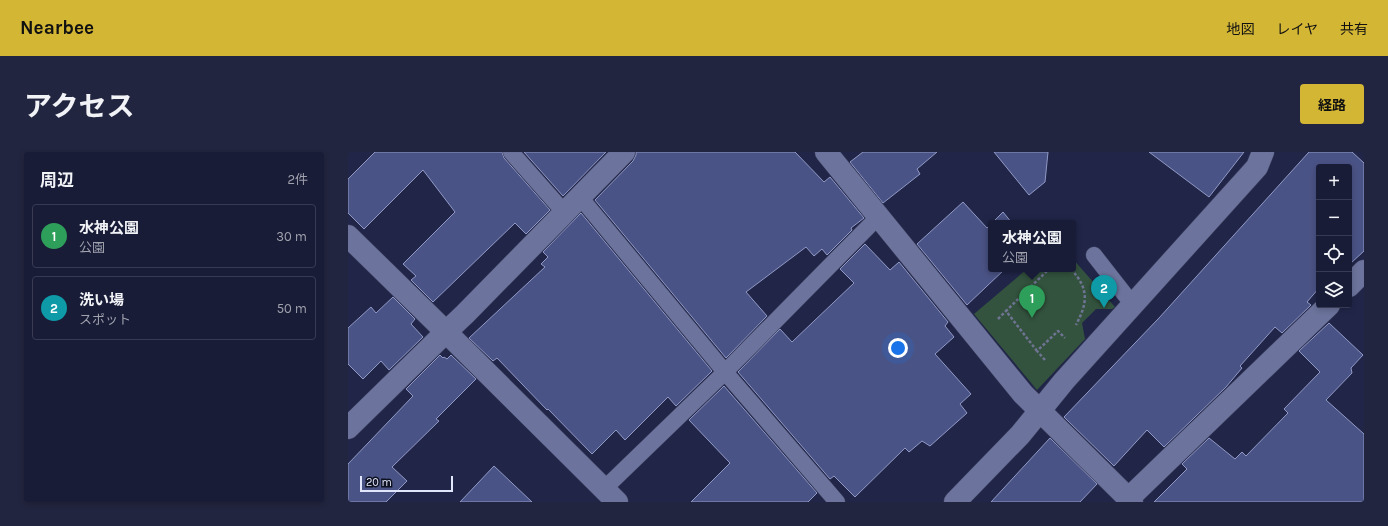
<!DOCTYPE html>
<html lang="ja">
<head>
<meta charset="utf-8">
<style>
  body { margin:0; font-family:Karla,"Noto Sans JP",sans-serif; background:#22253f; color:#f1f3f6 }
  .controls { position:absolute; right:12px; top:12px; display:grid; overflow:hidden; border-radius:4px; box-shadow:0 2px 6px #0003 }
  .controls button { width:36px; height:36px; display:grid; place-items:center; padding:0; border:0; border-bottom:1px solid #373a52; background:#191c37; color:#f1f3f6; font:20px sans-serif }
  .scale { position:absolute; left:12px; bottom:10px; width:93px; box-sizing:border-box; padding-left:4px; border:2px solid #e1e6fd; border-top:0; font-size:11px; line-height:14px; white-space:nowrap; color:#e1e6fd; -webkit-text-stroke:3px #0e1120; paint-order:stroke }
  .you { position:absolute; left:550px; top:196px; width:14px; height:14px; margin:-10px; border:3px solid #fff; border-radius:50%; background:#1a73e8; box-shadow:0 0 0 6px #1a73e833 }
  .badge { display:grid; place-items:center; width:26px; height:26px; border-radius:50%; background:#d4b635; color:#fff; font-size:13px; font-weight:700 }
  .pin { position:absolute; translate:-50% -33px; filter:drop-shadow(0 1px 2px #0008) }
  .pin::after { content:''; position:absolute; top:21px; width:14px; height:12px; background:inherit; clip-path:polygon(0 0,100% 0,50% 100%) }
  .popup { position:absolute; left:640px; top:68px; width:88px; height:52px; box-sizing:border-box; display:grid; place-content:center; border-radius:4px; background:#191c37; filter:drop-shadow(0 1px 3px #0005); font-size:13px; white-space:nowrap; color:#9fa1ad }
  .popup b { font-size:15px; color:#f1f3f6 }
  .popup::after { content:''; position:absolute; left:50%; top:100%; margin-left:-8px; border:8px solid transparent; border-top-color:#191c37 }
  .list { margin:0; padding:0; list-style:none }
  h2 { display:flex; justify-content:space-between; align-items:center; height:52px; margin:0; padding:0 16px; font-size:17px }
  h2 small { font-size:13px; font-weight:400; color:#9fa1ad }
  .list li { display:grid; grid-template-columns:26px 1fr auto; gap:12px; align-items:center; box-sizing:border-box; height:64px; margin:0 8px 8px; padding:0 8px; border:1px solid #373a52; border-radius:4px }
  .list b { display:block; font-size:15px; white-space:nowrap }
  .list p { margin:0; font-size:13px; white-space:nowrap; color:#9fa1ad }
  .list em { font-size:13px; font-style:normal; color:#9fa1ad }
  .icon { flex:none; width:22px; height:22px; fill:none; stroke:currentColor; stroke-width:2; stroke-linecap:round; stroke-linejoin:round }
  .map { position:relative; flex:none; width:1016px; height:350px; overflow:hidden; border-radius:4px }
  header { display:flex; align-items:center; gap:24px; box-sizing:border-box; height:56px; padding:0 20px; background:#d4b635; color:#111 }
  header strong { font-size:19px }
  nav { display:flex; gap:22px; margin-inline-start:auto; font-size:14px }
  .intro { display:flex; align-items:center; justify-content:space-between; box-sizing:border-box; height:96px; padding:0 24px }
  h1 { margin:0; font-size:28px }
  .button { padding:10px 18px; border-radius:4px; background:#d4b635; color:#111; font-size:14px; font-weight:700 }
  main { display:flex; gap:24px; padding:0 24px }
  aside { flex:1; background:#191c37; border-radius:4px; box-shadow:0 2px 6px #0003 }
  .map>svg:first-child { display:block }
  .green { fill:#33533e }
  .building { fill:#4a5385; stroke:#919ac6 }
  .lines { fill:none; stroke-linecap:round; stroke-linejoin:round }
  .service-casing { stroke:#3e4160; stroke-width:17 }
  .minor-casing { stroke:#3e4160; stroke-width:23 }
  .path { stroke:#6f7493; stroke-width:2.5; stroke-dasharray:3 2; stroke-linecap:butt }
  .service { stroke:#6c749d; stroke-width:16 }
  .minor { stroke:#6c749d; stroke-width:22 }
</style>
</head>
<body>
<header>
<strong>Nearbee</strong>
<nav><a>地図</a><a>レイヤ</a><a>共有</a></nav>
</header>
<div class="intro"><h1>アクセス</h1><a class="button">経路</a></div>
<main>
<aside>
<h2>周辺<small>2件</small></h2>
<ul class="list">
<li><span class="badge" style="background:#2e9e5b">1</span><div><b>水神公園</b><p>公園</p></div><em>30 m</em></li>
<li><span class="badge" style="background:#0f9aa8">2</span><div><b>洗い場</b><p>スポット</p></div><em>50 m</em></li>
</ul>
</aside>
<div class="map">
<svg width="1016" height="350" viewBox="0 0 1016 350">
  <rect width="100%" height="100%" fill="#212649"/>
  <path class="green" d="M 725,107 L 767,155 L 764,157 L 748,157 L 734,171 L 737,187 L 689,238 L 626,162 L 679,117 L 725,117 Z"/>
  <path class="building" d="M 27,0 L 154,0 L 156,6 L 202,58 L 178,82 L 167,71 L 85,150 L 63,128 L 68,124 L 55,112 L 107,60 L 75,18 L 16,77 L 0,61 L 0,27 Z
    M 176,0 L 258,0 L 215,44 Z
    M 288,0 L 447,0 L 476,30 L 482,25 L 516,66 L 503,76 L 504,78 L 479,103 L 474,97 L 466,104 L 458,95 L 398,140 L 419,164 L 378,206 L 247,48 L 285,9 L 288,3 Z
    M 515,0 L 589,0 L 569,17 L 572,22 L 535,51 L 502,10 Z
    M 646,0 L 700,0 L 697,30 L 681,43 Z
    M 801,0 L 896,0 L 861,45 Z
    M 961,0 L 1004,0 L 1016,11 L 1016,99 L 1003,111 L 1001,109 L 1001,15 L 971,15 L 971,136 L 959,150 L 963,153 L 934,181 L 927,175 L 892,214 L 894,216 L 878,235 L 816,295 L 799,278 L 766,314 L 716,265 L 811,166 Z
    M 615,50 L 639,76 L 643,72 L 643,117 L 657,117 L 619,153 L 569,92 Z
    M 655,60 L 664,71 L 644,71 Z
    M 233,61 L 364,219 L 328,254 L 320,245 L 277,288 L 268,278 L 244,302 L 200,257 L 199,258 L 149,206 L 145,209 L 121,186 L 197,115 L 193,112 L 200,105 L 195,100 Z
    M 517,92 L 542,118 L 551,110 L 600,170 L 597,174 L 606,185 L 587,202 L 623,242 L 612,252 L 619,261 L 582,294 L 574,289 L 561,300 L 557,296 L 507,345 L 486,324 L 482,327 L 390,220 L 432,177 L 444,190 L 506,131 L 492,117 Z
    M 45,145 L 67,167 L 63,172 L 75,185 L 41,218 L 33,209 L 15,227 L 0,212 L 0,176 L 23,155 L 28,161 Z
    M 981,171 L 1015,203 L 1003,216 L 1004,221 L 978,248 L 1016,282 L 1016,350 L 806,350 L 839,317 L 834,312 L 861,286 L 887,307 L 894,300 L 898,304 L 940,261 L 936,257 L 972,220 L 951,199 Z
    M 92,203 L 95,206 L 96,205 L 99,207 L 103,203 L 128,227 L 88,267 L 91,269 L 44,315 L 59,329 L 38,350 L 0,350 L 0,312 L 65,244 L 58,237 Z
    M 376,234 L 469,341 L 460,350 L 343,350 L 382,311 L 341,268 Z
    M 702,286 L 749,332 L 732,350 L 643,350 Z
    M 146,314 L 184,350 L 112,350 Z"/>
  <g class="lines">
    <g class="service-casing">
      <path id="service" d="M 163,0 L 216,60
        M 232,45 L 377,220 L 256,337
        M 746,103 L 785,153
        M 489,350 L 377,220 L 531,64"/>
    </g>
    <g class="minor-casing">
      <path id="minor" d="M 478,0 L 675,242 L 784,350
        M 0,84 L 98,180 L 269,350
        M 1001,134 L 1016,119
        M 0,276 L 98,180 L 117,162 L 276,0
        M 780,347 L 981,153
        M 607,350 L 672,283 L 716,229 L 909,15 L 915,0"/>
    </g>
    <path class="path" d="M 723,117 C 741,137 740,150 728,173
      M 650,167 L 658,159
      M 689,199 L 658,159 L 701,117
      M 697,208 L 689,199 L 710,179 L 717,186"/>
    <use href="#service" class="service"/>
    <use href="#minor" class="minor"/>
  </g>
</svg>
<div class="controls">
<button>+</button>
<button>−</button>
<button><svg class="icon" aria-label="locate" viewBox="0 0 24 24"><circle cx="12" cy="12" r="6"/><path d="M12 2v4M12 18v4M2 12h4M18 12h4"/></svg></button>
<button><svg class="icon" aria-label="layers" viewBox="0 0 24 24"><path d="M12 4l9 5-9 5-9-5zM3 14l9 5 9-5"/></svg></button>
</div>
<div class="scale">20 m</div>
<div class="you"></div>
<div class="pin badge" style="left:684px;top:166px;background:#2e9e5b">1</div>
<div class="popup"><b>水神公園</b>公園</div>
<div class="pin badge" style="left:756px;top:156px;background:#0f9aa8">2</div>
</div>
</main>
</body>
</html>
